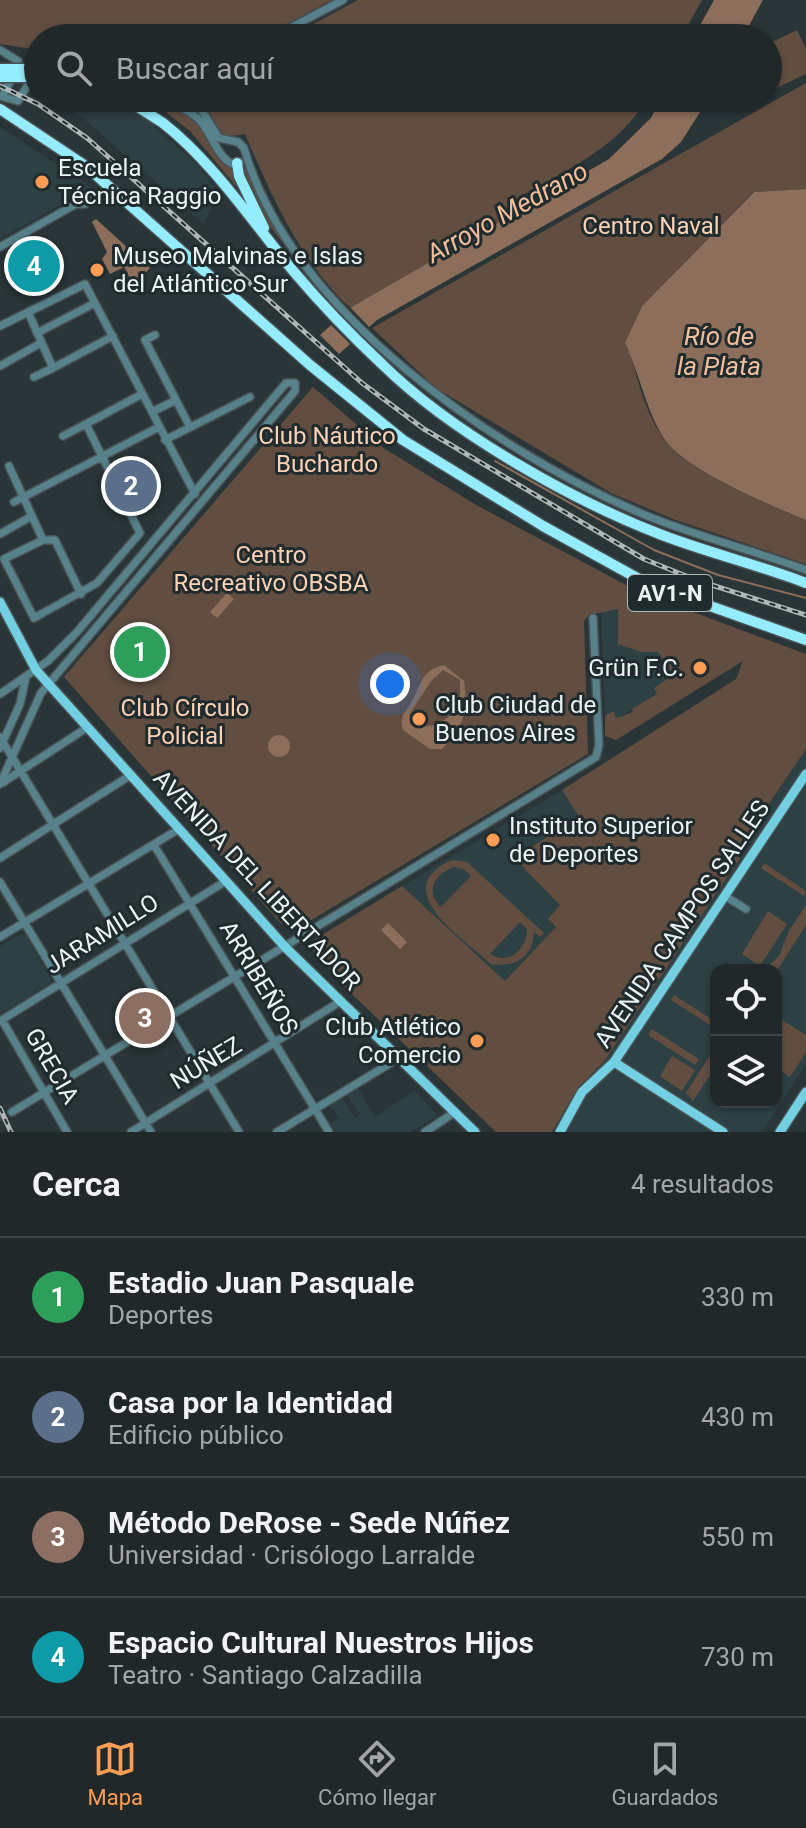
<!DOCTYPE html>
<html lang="es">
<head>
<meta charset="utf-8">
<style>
  body { margin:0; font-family:Roboto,sans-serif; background:#283032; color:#f1f3f6 }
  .controls { position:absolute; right:24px; bottom:24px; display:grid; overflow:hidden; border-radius:16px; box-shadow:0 2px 6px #0004 }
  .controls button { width:72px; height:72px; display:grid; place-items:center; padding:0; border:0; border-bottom:2px solid #3d4447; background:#20282a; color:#f1f3f6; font:40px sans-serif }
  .you { position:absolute; left:390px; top:684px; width:28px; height:28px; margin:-20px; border:6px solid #fff; border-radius:50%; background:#1a73e8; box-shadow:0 0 0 12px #1a73e833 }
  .badge { display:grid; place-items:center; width:52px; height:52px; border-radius:50%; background:#fd9d55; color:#fff; font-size:26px; font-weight:700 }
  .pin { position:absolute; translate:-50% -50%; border:4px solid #fff; box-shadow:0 2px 8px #0006 }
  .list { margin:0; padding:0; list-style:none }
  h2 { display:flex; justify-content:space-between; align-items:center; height:104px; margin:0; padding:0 32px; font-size:34px }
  h2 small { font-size:26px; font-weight:400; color:#a2a6a8 }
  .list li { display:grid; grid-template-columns:52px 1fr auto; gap:24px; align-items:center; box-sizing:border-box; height:120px; padding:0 32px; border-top:2px solid #3d4447 }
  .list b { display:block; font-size:30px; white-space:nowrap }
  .list p { margin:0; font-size:26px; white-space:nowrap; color:#a2a6a8 }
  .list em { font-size:26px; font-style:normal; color:#a2a6a8 }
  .icon { flex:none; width:44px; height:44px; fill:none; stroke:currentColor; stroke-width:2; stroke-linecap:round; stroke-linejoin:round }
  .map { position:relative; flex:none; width:806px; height:1132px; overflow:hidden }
  .search { position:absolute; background:#20282a; box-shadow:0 2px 6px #0004; left:24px; right:24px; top:24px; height:88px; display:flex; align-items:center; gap:20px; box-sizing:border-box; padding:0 28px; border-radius:44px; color:#a2a6a8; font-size:30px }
  .sheet { height:584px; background:#20282a }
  nav { display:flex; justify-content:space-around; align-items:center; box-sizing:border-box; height:112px; border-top:2px solid #3d4447; background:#20282a; font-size:22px; color:#a2a6a8 }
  nav a { display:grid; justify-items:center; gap:4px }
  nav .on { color:#fd9d55 }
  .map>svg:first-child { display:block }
  .built { fill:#2d4044; fill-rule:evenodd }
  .green { fill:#624e41; fill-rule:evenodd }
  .water { fill:#8c6e5a; fill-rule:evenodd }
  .pier { fill:#2a3538 }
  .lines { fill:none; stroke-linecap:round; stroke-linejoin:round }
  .stream { stroke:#8c6e5a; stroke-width:2 }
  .minor-tunnel { stroke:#475254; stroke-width:7; stroke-dasharray:7 3.5; stroke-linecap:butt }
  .minor-casing { stroke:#495356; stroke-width:10 }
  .major-casing { stroke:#495356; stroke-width:12 }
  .highway-casing { stroke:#495356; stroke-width:13 }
  .minor { stroke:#57828b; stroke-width:7 }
  .major { stroke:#73d0e3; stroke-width:9 }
  .highway { stroke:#95ecfd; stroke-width:10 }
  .rail-casing { stroke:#aeb6b8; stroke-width:5 }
  .rail { stroke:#202b2e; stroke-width:2; stroke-dasharray:6; stroke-linecap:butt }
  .highway-bridge-casing { stroke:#495356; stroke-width:13; stroke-linecap:butt }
  .highway-bridge { stroke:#95ecfd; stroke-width:10 }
  .poi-dot { fill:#fd9d55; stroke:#202b2e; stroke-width:3 }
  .labels { text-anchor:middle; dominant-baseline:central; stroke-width:6; stroke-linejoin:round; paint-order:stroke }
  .shield { fill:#202b2e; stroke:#afb7b9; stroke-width:2 }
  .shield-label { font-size:22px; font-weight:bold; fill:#ecf3f5 }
  .poi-label { font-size:24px; fill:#ecf3f5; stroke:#202b2e; text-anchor:start }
  .park-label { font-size:24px; fill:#fcd1b4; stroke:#202b2e }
  .street-label { font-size:24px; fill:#ecf3f5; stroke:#202b2e }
  .water-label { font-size:26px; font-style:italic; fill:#f4be9a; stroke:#202b2e }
</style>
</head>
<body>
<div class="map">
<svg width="806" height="1132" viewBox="0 0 806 1132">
  <rect width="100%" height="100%" fill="#2a3538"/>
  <path class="built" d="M 53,98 L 107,98 L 154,119 L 154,126 L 196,164 L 219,192 L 204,224 L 84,119 Z
    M 0,127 L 91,187 L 0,239 Z
    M 618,608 L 641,652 L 659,652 L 674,675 L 655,688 L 658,694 L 651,699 L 617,718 L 613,711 L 605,716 L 601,612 Z
    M 806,749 L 806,1064 L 762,1132 L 569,1132 L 557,1124 L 578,1088 L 605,1060 L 740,858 L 737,851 ZM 716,970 L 776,970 L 776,1102 L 716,1102 Z
    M 562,790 L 579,817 L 557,926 L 505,981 L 402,886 Z
    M 21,934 L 26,935 L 51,979 L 49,984 L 0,1014 L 0,946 Z
    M 358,1088 L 375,1117 L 414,1091 L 436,1113 L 436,1117 L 411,1132 L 336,1132 L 331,1123 L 339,1118 L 330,1104 L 342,1098 L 355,1118 L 360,1114 L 347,1095 Z"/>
  <path class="green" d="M 0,0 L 332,0 L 260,38 L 38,38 L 38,66 L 33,66 L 32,49 L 0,44 Z
    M 358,0 L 702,0 L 681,38 L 287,38 Z
    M 797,30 L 806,49 L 806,74 L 768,92 L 768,44 Z
    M 806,83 L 806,189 L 753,192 L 642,306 C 625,339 628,342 636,374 C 642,397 652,424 666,442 C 689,472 770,505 806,520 L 806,564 L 673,519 L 611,493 L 436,388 L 372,328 Z
    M 201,98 L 647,98 C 620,147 566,170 519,197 L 524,210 L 350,308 C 299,259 273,199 245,134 L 224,137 Z
    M 158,106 L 178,108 L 195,118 L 222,160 L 234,167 L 245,197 L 190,131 Z
    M 241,166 L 248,169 L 277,231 L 313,281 L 271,228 L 238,171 Z
    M 313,387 L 385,449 L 478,506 L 639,592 L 806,654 L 806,749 L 737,851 L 740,858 L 605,1060 L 578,1088 L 552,1132 L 496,1132 L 352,994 L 307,944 L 402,886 L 505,981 L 556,927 L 548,919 L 560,905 L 514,858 L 579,817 L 562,790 L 736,679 L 743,661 L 616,740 L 605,736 L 605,716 L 613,711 L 617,718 L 633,712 L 632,709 L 657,694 L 654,688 L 673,675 L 658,652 L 641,652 L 618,644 L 618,609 L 589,615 L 584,621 L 588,754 L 303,925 L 292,921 L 281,924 L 64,677 Z
    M 452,860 L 467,862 L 544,933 L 540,937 L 534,932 C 533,958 514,968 491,964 C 463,938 386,889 452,860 ZM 454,867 L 463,869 L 471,876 L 441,907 C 424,891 435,874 454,867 ZM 520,922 L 527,929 C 527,949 509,966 490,954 Z
    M 764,863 L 806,891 L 804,896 L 761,868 Z
    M 806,905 L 806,925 L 776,972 L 764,970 L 779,956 L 789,931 Z
    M 768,911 L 787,924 L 760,966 L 742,954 Z
    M 674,995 L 716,1022 L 716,1029 L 671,1000 Z
    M 776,1016 L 806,1035 L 806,1052 L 790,1077 L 776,1068 Z
    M 652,1029 L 699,1059 L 695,1065 L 648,1035 Z
    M 716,1046 L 716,1066 L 693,1101 L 686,1093 Z
    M 672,1056 L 695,1070 L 682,1091 L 660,1076 Z"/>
  <path class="water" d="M 714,0 L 763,0 L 742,38 L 693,38 Z
    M 661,98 L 709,98 L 681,142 L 662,159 L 377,320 L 339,354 L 320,335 L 350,308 L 609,159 L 651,118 Z
    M 806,189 L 806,520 C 772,506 685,470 665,440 C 645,409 640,374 625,343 L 642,306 L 754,192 Z
    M 96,219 L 150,268 L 134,286 L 124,267 L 110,274 L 102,259 L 107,252 L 92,222 Z
    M 227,593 L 234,599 L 217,618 L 210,612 Z
    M 444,665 L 464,681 C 468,710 464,728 442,749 L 430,749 L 403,730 C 399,714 406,713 412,701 C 422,683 421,670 444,665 ZM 443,670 L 460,680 L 460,707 C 446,720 430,733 412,722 L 409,715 L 431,681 Z
    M268 746a11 11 0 1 1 22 0a11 11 0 1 1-22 0Z
    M 388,923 L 407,942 L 400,949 L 381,930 Z"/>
  <path class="pier" d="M 348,305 L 370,328 L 352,346 L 329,323 Z"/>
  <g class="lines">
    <path class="stream" d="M 495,461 L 654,550 L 718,575 L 806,598"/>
    <path class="minor-tunnel" d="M 0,1119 L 12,1112"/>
    <g class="minor-casing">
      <path id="minor" d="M 271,38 L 343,0
        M 0,50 L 18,61
        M 0,96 L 18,101 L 31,80
        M 2,96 L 10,82
        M 172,98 C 177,109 193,111 201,122 C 212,135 217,156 232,164 L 240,162
        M 194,98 L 219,138 L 238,142 L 244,148 C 290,312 496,452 645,515 C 698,537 753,550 806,570
        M 151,103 L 175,104
        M 0,247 L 76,204 L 81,196 L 90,198 L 85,204 L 76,204
        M 28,312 L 53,368 L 34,377
        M 0,326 L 85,284 L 195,494
        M 37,333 L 95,303
        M 155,335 L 145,340 L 190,427
        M 0,366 L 41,343
        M 53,368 L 113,336
        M 152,412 L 176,400
        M 86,424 L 142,394
        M 165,440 L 250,397
        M 9,466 L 43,540 L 4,559 L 34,618 L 97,583 L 140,533 L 86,424 L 63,436
        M 14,502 L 159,427
        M 0,534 L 32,516
        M 43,540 L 55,540 L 81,594
        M 0,694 L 48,661 L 77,632 L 286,383 L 295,383 L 295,391 L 41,693 L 0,784
        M 0,737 L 239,1132
        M 0,748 L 20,704 L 26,677
        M 2,783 L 88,727
        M 154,845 L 329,1132
        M 0,858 L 131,775
        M 0,882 L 151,1132
        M 725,896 L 746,909
        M 0,937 L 179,829
        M 2,1020 L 67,1132
        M 0,1021 L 226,881
        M 12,1112 L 596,757 L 599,745 L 593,618
        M 131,1132 L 341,1001
        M 277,1132 L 399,1058
        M 425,1132 L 455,1112"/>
    </g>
    <g class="major-casing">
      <path id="major" d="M 0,602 L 36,670 L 226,881 L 285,947 L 475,1132
        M 614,1062 L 723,1132
        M 560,1132 L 582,1092 L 614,1062 L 806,774
        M 780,1132 L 806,1092"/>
    </g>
    <g class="highway-casing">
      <path id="highway" d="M 0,109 L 87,167 L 310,365 L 403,440 L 543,526 L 648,584 L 806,640
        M 163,123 C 215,164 252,222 295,273 C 322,305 352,336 383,365 C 451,432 573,501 662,535 C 709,553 759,565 806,583
        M 237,163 L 239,176 L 264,228"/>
    </g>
    <use href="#minor" class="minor"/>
    <use href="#major" class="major"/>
    <use href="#highway" class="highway"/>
    <g class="rail-casing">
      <path id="rail" d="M 0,86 L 38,104 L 87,138 L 362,383 L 424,429 L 644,559 L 696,580 L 806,615
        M 0,1108 L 11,1132"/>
    </g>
    <use href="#rail" class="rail"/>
    <g class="highway-bridge-casing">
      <path id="highway-bridge" d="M 0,69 L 38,69
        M 0,77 L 38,77
        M 115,98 L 135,105 L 163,123"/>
    </g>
    <use href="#highway-bridge" class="highway-bridge"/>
  </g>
  <g class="poi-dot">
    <circle cx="42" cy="182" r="8"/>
    <circle cx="97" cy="270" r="8"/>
    <circle cx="700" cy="668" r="8"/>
    <circle cx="419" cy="719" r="8"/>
    <circle cx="493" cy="840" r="8"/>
    <circle cx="477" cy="1041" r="8"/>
  </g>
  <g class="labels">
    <rect class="shield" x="628" y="575" width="84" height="36" rx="6"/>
    <g class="shield-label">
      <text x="670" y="593">AV1-N</text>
    </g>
    <g class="poi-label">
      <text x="58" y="168">Escuela<tspan x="58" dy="28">Técnica Raggio</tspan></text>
      <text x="113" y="256">Museo Malvinas e Islas<tspan x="113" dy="28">del Atlántico Sur</tspan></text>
      <text x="684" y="668" text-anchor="end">Grün F.C.</text>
      <text x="435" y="705">Club Ciudad de<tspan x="435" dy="28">Buenos Aires</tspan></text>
      <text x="509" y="826">Instituto Superior<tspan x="509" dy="28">de Deportes</tspan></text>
      <text x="461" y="1027" text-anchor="end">Club Atlético<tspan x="461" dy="28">Comercio</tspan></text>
    </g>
    <g class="park-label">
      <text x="651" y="226">Centro Naval</text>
      <text x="327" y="436">Club Náutico<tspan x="327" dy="28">Buchardo</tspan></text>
      <text x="271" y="555">Centro<tspan x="271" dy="28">Recreativo OBSBA</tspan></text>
      <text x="185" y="708">Club Círculo<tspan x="185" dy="28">Policial</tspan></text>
    </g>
    <g class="street-label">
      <text transform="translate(257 880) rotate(47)">AVENIDA DEL LIBERTADOR</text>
      <text transform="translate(682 924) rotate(-56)">AVENIDA CAMPOS SALLES</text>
      <text transform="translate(102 934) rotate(-32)">JARAMILLO</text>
      <text transform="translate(259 978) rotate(59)">ARRIBEÑOS</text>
      <text transform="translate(206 1063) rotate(-31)">NÚÑEZ</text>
      <text transform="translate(52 1066) rotate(60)">GRECIA</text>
    </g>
    <g class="water-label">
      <text transform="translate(507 212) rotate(-29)">Arroyo Medrano</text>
      <text x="719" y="336">Río de<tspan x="719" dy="30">la Plata</tspan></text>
    </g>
  </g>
</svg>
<div class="controls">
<button><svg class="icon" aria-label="locate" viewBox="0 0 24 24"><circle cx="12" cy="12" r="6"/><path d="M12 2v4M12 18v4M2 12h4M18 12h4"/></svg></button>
<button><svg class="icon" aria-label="layers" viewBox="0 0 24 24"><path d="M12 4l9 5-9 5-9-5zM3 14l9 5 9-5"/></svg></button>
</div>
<div class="you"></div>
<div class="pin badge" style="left:140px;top:652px;background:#2e9e5b">1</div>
<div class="pin badge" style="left:131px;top:486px;background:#5c6f8a">2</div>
<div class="pin badge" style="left:145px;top:1018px;background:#8d6e63">3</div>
<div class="pin badge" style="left:34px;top:266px;background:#0f9aa8">4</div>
<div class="search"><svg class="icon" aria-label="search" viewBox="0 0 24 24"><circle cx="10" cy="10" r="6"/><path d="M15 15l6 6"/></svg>Buscar aquí</div>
</div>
<section class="sheet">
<h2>Cerca<small>4 resultados</small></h2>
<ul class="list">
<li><span class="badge" style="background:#2e9e5b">1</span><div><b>Estadio Juan Pasquale</b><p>Deportes</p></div><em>330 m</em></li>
<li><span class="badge" style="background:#5c6f8a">2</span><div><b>Casa por la Identidad</b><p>Edificio público</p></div><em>430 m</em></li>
<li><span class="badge" style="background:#8d6e63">3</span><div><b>Método DeRose - Sede Núñez</b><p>Universidad · Crisólogo Larralde</p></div><em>550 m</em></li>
<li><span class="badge" style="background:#0f9aa8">4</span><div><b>Espacio Cultural Nuestros Hijos</b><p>Teatro · Santiago Calzadilla</p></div><em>730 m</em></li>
</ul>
</section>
<nav>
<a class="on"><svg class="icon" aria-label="map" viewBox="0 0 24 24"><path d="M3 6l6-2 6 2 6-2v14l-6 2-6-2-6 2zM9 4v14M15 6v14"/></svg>Mapa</a>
<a><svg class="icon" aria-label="directions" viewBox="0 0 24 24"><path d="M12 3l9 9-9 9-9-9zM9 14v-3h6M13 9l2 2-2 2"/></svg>Cómo llegar</a>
<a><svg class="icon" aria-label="saved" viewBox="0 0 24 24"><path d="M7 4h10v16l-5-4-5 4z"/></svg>Guardados</a>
</nav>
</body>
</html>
